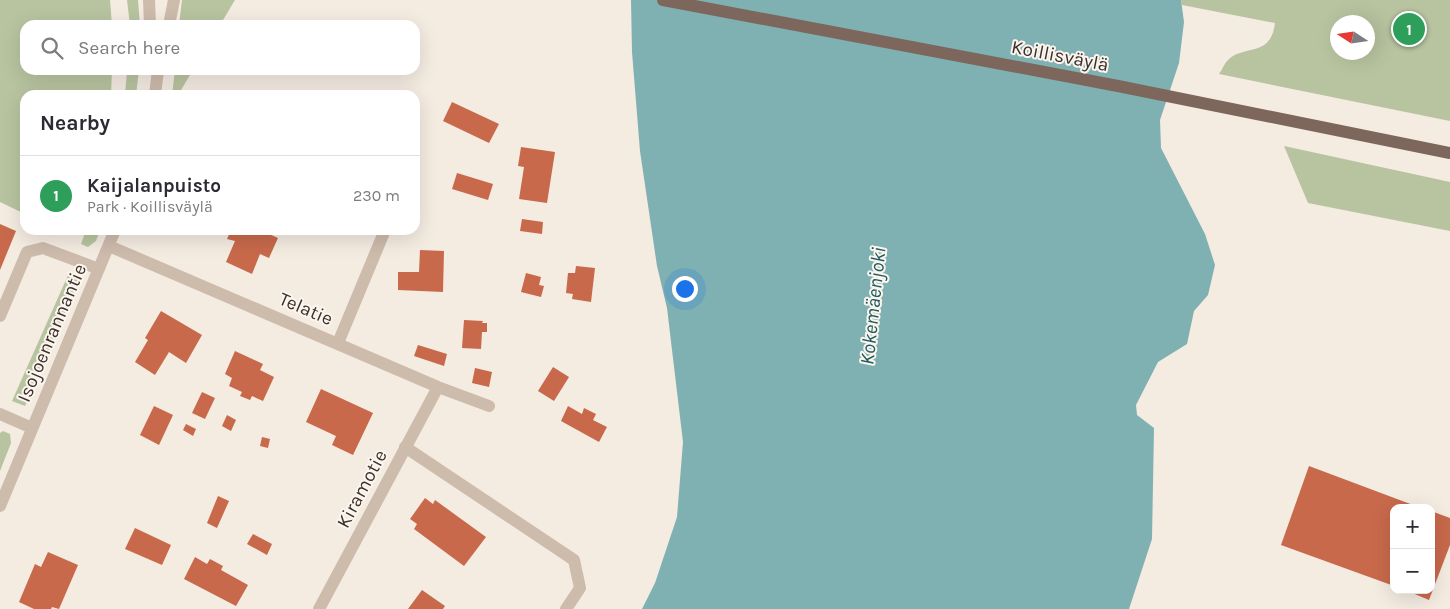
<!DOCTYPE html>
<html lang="en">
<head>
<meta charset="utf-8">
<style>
  body { margin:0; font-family:Karla,sans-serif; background:#f2f2f3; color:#2b2b33 }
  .controls { position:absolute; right:15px; bottom:15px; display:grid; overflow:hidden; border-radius:10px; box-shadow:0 5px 20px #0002 }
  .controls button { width:45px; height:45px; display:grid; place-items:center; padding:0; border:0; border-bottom:1px solid #e1e1e2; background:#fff; color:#2b2b33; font:25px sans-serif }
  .compass { position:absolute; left:1330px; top:15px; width:45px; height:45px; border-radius:50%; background:#fff; box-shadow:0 5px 20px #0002; rotate:282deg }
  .you { position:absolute; left:684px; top:288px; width:18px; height:18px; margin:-12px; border:4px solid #fff; border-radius:50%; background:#1a73e8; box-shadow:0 0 0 8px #1a73e833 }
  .badge { display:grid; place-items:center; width:32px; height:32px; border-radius:50%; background:#b45309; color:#fff; font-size:16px; font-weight:700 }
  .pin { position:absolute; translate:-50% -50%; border:2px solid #fff; box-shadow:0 1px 5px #0006 }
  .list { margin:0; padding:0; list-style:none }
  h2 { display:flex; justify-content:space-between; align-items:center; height:65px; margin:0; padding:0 20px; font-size:21px }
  h2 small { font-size:16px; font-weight:400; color:#7c7c81 }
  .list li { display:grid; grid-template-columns:32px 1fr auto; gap:15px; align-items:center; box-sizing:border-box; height:80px; padding:0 20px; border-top:1px solid #e1e1e2 }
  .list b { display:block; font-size:19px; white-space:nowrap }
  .list p { margin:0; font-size:16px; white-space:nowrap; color:#7c7c81 }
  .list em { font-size:16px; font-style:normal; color:#7c7c81 }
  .icon { flex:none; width:28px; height:28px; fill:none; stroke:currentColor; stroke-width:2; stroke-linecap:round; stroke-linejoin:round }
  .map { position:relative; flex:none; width:1450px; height:609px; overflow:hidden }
  .search { position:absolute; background:#fff; box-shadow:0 5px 20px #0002; left:20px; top:20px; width:400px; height:55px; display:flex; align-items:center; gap:12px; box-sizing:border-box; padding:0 18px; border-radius:15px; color:#7c7c81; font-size:19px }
  .panel { position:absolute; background:#fff; box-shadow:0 5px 20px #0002; left:20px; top:90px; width:400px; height:145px; border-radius:15px }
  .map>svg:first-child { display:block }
  .green { fill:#b8c4a0; fill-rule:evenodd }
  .water { fill:#7fb0b2 }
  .building { fill:#c8694b }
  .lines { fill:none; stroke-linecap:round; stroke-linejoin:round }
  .minor { stroke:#cdbbac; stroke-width:12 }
  .major { stroke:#7d675c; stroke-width:12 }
  .labels { text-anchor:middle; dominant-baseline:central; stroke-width:4; stroke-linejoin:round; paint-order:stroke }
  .street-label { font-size:19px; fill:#3b302b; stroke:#fbf5ee }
  .water-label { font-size:20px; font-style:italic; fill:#1f5a5e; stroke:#fbf5ee }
</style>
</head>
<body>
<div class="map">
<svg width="1450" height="609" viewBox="0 0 1450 609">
  <rect width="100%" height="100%" fill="#f4ebe1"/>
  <path class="green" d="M 0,0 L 110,0 L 112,25 L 25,25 L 25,70 L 112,70 L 111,95 L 25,95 L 25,214 L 0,202 Z
    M 127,0 L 138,0 L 140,25 L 130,25 Z
    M 182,0 L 235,0 L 220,25 L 179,25 Z
    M 1181,0 L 1450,0 L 1450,121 L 1219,74 C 1222,70 1224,64 1228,60 C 1244,44 1271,58 1275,23 L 1182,5 ZM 1338,22 L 1368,22 L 1368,52 L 1338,52 Z
    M 127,70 L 139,70 L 136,95 L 125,95 Z
    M 175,70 L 193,70 L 178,95 L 172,95 Z
    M 1284,146 L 1450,182 L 1450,231 L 1308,203 Z
    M 86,230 L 100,230 L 96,241 L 88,247 L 81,244 Z
    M 69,273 L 81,276 L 25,406 L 12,401 Z
    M 3,431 L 10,434 L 11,443 L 0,471 L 0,433 Z"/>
  <path class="water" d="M 631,0 L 1181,0 L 1184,22 L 1179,63 L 1160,120 L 1161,148 L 1205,234 L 1215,265 L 1208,295 L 1194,311 L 1187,344 L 1158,362 L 1136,405 L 1137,415 L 1154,428 L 1152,539 L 1129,609 L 642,609 L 655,583 L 677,517 L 683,442 L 667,308 L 657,266 L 640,151 L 632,52 Z"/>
  <path class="building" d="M 452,102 L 499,124 L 489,143 L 443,121 Z
    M 521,147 L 555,152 L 547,203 L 519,199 L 524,167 L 518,166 Z
    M 457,173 L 493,184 L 488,200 L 452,189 Z
    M 522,219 L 543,222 L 542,234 L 520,231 Z
    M 0,224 L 16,231 L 0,270 Z
    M 231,230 L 271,230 L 269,234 L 278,238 L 269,258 L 260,254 L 252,274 L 226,262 L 235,241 L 227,239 Z
    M 420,250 L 444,251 L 443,292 L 398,290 L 398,272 L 419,272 Z
    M 576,266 L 595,268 L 591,302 L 572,299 L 573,294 L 566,293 L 568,273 L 575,273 Z
    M 526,273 L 541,277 L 539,285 L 544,286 L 541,297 L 521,292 Z
    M 161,311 L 202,335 L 186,363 L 169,352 L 155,375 L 135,362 L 148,340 L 145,338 Z
    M 464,320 L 483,321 L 482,323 L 487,323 L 487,332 L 482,332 L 481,349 L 462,348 Z
    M 418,345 L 447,354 L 444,366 L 414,356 Z
    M 235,351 L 263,364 L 260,370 L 274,377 L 263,401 L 252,396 L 250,400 L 240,396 L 242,392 L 229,386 L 232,378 L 225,374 Z
    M 553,367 L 569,377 L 554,401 L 538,391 Z
    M 475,368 L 492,372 L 489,387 L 472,383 Z
    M 321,389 L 373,413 L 353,455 L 332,445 L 336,436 L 306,422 Z
    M 202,392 L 215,398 L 205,419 L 192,413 Z
    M 154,406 L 173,415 L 159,445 L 140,435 Z
    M 568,406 L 582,414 L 584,408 L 596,414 L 593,420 L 607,427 L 599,442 L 561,421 Z
    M 227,415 L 236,420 L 231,431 L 222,426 Z
    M 186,424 L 196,429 L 193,436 L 183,430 Z
    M 262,437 L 270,439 L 268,448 L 260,446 Z
    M 1309,466 L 1421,508 L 1394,508 L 1394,586 L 1281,545 Z
    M 218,496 L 229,501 L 217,528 L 207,523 Z
    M 425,498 L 433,504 L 435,500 L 486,537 L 464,566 L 414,529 L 417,524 L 410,519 Z
    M 1431,511 L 1450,518 L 1450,545 L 1429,600 L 1405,590 L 1431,590 Z
    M 135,528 L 171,545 L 162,565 L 125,549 Z
    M 253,534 L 272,544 L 267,555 L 247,544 Z
    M 48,552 L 78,565 L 59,609 L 52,607 L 51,609 L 34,609 L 19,602 L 35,564 L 41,567 Z
    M 195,557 L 207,564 L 210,559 L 223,566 L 221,570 L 248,585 L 236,606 L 184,579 Z
    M 422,590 L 445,606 L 443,609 L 408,609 Z"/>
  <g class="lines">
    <path class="minor" d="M 149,0 L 150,25
      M 169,25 L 174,0
      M 155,95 L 158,70
      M 109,246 L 438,387 L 489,406
      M 0,316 L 27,252 L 43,248 L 99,269
      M 338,343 L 385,230
      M 0,414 L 32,428
      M 405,447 L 574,560 L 580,588 L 566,609
      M 0,506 L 115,230
      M 319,609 L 438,387"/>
    <path class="major" d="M 663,0 L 1118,86 L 1450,153"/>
  </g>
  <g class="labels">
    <g class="street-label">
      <text transform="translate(1060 56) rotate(11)">Koillisväylä</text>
      <text transform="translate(306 309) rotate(23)">Telatie</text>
      <text transform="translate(52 333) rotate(-67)">Isojoenrannantie</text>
      <text transform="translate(362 489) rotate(-62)">Kiramotie</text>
    </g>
    <g class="water-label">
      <text transform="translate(873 306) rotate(-84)">Kokemäenjoki</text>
    </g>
  </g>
</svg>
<div class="controls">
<button>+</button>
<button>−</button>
</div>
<svg class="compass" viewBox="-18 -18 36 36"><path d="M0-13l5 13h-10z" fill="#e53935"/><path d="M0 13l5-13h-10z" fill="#7c7c81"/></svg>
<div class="you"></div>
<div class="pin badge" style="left:1409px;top:29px;background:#2e9e5b">1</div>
<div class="search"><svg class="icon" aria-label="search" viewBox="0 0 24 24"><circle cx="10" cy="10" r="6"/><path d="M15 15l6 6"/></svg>Search here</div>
<section class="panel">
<h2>Nearby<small></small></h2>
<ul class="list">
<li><span class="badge" style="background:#2e9e5b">1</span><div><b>Kaijalanpuisto</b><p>Park · Koillisväylä</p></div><em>230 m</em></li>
</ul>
</section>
</div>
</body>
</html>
